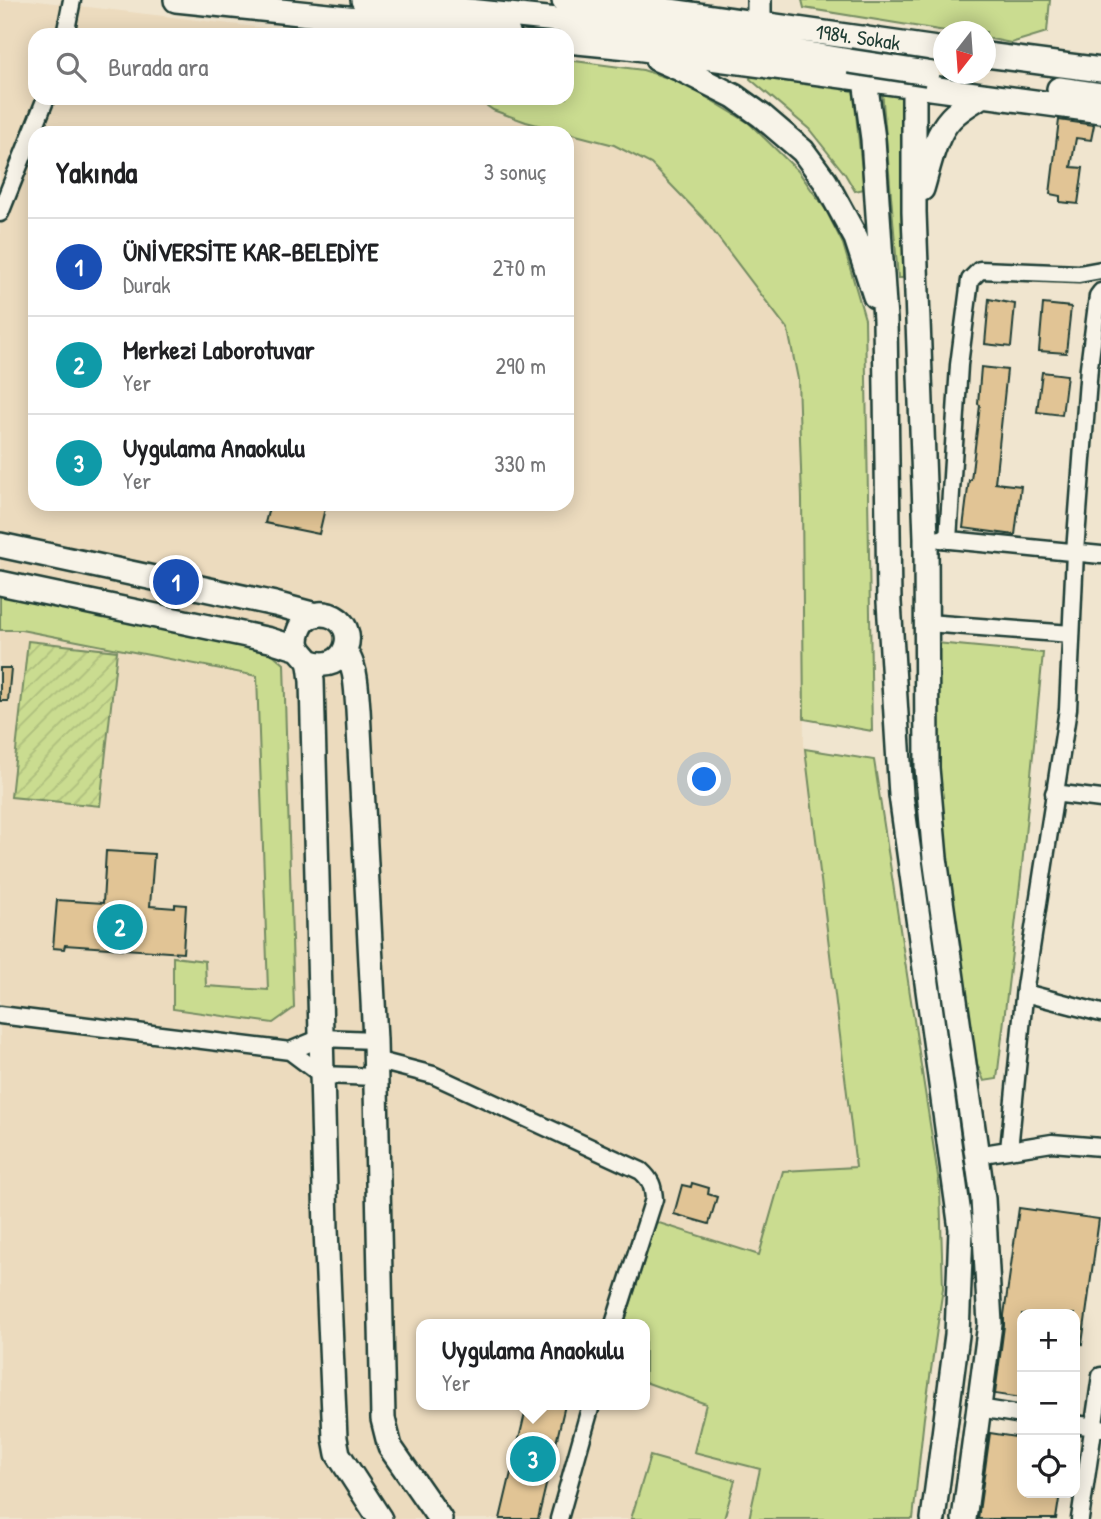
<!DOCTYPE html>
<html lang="tr">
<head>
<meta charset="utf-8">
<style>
  body { margin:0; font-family:"Patrick Hand",sans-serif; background:#f2f2f2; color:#202124 }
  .controls { position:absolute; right:21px; bottom:21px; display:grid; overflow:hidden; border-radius:14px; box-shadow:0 4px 18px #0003 }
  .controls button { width:63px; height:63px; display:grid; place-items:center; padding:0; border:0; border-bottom:2px solid #e0e0e0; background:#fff; color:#202124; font:35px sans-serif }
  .compass { position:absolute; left:933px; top:21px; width:63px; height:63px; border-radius:50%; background:#fff; box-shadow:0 4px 18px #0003; rotate:197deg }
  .you { position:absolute; left:705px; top:780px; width:24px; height:24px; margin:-18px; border:5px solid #fff; border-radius:50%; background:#1a73e8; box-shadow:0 0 0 10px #1a73e833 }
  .badge { display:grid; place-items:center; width:46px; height:46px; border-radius:50%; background:#c8321e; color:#fff; font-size:23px; font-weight:700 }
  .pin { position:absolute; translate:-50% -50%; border:4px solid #fff; box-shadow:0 2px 7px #0006 }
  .popup { position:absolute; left:416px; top:1319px; width:234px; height:91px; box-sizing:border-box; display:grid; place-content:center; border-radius:14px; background:#fff; filter:drop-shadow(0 2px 5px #0005); font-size:23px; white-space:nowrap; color:#757577 }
  .popup b { font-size:26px; color:#202124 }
  .popup::after { content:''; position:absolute; left:50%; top:100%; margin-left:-14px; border:14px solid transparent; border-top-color:#fff }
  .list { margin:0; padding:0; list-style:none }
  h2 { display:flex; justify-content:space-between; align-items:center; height:91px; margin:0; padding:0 28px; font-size:30px }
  h2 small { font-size:23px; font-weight:400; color:#757577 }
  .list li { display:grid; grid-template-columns:46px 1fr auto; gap:21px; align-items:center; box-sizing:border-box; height:98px; padding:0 28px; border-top:2px solid #e0e0e0 }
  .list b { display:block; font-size:26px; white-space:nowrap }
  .list p { margin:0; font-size:23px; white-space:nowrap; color:#757577 }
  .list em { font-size:23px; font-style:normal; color:#757577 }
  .icon { flex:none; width:38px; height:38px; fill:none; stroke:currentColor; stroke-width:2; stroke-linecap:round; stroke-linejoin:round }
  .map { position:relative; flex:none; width:1101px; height:1519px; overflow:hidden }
  .search { position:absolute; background:#fff; box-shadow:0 4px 18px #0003; left:28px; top:28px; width:546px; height:77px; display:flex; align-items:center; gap:18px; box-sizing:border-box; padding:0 24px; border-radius:21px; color:#757577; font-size:26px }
  .panel { position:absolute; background:#fff; box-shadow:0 4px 18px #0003; left:28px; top:126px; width:546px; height:385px; border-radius:21px }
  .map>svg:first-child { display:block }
  .built { fill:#ecdbbe; fill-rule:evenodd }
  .green { fill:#cadc90; stroke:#748c62; stroke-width:2 }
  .garden { fill:url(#garden-furrows); stroke:#748c62; stroke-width:2 }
  .building { fill:#e1c495; stroke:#1f3d34; stroke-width:2 }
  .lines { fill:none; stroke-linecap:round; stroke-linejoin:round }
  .street-casing { stroke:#1f3d34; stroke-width:21 }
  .secondary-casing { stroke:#1f3d34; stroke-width:28 }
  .street { stroke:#f7f3e8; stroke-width:16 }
  .secondary { stroke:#f7f3e8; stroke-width:23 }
  .secondary-bridge-casing { stroke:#1f3d34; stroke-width:28; stroke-linecap:butt }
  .secondary-bridge { stroke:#f7f3e8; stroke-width:23 }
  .labels { text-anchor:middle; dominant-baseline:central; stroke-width:5; stroke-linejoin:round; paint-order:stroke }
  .street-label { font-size:21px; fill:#1f3d34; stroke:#f7f3e8 }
</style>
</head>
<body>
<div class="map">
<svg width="1101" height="1519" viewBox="0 0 1101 1519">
  <defs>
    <pattern id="garden-furrows" width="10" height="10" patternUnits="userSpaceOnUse" patternTransform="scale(1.75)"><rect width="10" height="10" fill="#cadc90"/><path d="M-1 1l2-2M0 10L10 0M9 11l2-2" fill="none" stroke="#adbe7d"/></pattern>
  </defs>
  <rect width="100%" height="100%" fill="#f0e5cf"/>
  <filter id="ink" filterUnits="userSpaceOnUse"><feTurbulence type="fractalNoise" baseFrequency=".0143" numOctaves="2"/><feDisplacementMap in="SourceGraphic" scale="14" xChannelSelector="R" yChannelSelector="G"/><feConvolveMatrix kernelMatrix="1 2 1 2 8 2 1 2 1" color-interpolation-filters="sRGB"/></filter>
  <g filter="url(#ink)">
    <path class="built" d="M 0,0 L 29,0 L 324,35 L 35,35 L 35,98 L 476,98 L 493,110 L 526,122 L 566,133 L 35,133 L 35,504 L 567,504 L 567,133 L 614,145 L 651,164 L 704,219 L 788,330 L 798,379 L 802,499 L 804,744 L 856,1167 L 849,1519 L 0,1519 ZM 421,1324 L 645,1324 L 645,1405 L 421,1405 Z"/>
    <path class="green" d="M 802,0 L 1050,0 L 1047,32 L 1011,43 L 986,38 L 986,32 L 945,31 L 804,8 Z
      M 567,60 L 643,70 L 683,83 L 749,123 L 798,171 L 826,210 L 843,244 L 865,319 L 872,731 L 804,719 L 802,499 L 798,379 L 788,330 L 704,219 L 651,164 L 614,145 L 526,122 L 493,110 L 476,98 L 567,98 Z
      M 752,70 L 853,86 L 864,189 L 855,191 L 845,174 L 809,129 L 750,79 Z
      M 882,90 L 905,92 L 903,278 L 898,278 Z
      M 0,593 L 268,650 L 284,664 L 294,1008 L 273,1023 L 173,1009 L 173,957 L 205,961 L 206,986 L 268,990 L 257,676 L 21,630 L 0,630 Z
      M 936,643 L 1043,653 L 1021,876 L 997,1079 L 984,1081 L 977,1064 L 966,999 L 941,806 Z
      M 805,749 L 874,760 L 940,1189 L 943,1288 L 924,1418 L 913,1519 L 749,1519 L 760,1469 L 694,1452 L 706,1404 L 645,1382 L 645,1324 L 624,1324 L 656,1222 L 759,1255 L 783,1171 L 856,1167 Z
      M 650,1456 L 735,1480 L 724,1519 L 631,1519 Z"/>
    <path class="garden" d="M 28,641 L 117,651 L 100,806 L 11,797 Z"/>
    <path class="building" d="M 1059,120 L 1094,125 L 1091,140 L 1076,138 L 1071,167 L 1083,168 L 1078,204 L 1060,202 L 1060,196 L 1050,194 Z
      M 989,299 L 1015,304 L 1011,347 L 985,344 Z
      M 1043,304 L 1071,307 L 1066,353 L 1039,351 Z
      M 981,367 L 1007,370 L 995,483 L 1021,486 L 1015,535 L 963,528 L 969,480 L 971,480 L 980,405 L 978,404 Z
      M 1042,372 L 1067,375 L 1062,415 L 1037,412 Z
      M 270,504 L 326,504 L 319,534 L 265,523 Z
      M 0,668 L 11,668 L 8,701 L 0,701 Z
      M 106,851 L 154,854 L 150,906 L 175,908 L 175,904 L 186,905 L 183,953 L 65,945 L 64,949 L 53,948 L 57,900 L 103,903 Z
      M 692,1183 L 709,1188 L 708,1194 L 717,1197 L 709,1224 L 674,1214 L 682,1185 L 691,1187 Z
      M 1019,1208 L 1099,1219 L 1082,1344 L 1075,1343 L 1075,1314 L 1022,1314 L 1022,1398 L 995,1394 L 1004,1326 L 1004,1315 Z
      M 527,1405 L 565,1405 L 538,1519 L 500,1519 Z
      M 990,1433 L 1022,1438 L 1022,1493 L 1060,1493 L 1056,1519 L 978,1519 Z"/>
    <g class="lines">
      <g class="street-casing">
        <path id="street" d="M 65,35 L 72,0
          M 0,213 L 46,98
          M 940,539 L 1101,555
          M 948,540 L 959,365 L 970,280 L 980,270 L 1079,274 L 1101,270
          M 927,623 L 1071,634
          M 1054,793 L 1101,799
          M 1025,993 L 1101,1013
          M 0,1015 L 290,1051 L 322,1075 L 376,1077
          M 290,1051 L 321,1038 L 375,1040
          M 375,1060 L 433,1075 L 641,1171 C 651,1180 653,1186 654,1199 L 614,1324
          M 1009,1150 L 1025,987 L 1068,709 L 1075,552 L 1089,367 L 1098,296 L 1101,292
          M 977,1155 L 1052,1143 L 1101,1147
          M 979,1408 L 1022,1415
          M 1075,1424 L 1101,1428
          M 559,1519 L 591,1405
          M 1080,1519 L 1101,1376"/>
      </g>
      <g class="secondary-casing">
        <path id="secondary" d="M 176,0 L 509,35
          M 363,0 L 683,33 L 849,61
          M 564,0 L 642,7 L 944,50
          M 759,0 L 759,23
          M 864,38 L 865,80 L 873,139 L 885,320 L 889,602 L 901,795 L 961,1229 L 957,1335 L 933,1519
          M 567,41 L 628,47 L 1101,111
          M 915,46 L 914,87 L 914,212 L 926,538 L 927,768 L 935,858 L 983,1199 L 990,1324 L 964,1519
          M 986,55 L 1101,70
          M 657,59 L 680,69 L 734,96 L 762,116 L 803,151 L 825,181 L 856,238 L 875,296
          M 1059,89 L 1101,95
          M 922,189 C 929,166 934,136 951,118 C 959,109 972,102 983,95
          M 0,545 L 275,604 L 316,615
          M 0,583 L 270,640 L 299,649
          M 345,651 C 357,669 356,688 358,709 L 375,1040 L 383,1419 L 390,1447 L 440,1519
          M 309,661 C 346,677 363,626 329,615 C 322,613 314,614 308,618 C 301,623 297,633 297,642 C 298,651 303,653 308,660 C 311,665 311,675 312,681 L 326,1229 L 335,1438 L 338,1454 L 380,1519"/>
      </g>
      <use href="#street" class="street"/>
      <use href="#secondary" class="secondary"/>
      <g class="secondary-bridge-casing">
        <path id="secondary-bridge" d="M 849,61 L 927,73"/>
      </g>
      <use href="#secondary-bridge" class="secondary-bridge"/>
    </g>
  </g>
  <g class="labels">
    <g class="street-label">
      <text transform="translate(858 37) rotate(8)">1984. Sokak</text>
    </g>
  </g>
</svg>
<div class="controls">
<button>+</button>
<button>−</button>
<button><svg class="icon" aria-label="locate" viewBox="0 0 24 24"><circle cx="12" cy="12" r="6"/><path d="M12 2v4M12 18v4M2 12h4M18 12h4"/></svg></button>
</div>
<svg class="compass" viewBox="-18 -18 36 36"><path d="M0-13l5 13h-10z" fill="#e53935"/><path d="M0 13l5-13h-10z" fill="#757577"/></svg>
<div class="you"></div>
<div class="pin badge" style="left:176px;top:582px;background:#1a4fb4">1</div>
<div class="pin badge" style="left:120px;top:927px;background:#0f9aa8">2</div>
<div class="pin badge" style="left:533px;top:1459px;background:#0f9aa8">3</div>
<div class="popup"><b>Uygulama Anaokulu</b>Yer</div>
<div class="search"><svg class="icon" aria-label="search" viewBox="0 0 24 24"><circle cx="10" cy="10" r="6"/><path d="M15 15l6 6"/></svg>Burada ara</div>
<section class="panel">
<h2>Yakında<small>3 sonuç</small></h2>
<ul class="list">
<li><span class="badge" style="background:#1a4fb4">1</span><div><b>ÜNİVERSİTE KAR-BELEDİYE</b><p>Durak</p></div><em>270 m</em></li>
<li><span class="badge" style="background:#0f9aa8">2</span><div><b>Merkezi Laborotuvar</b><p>Yer</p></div><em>290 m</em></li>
<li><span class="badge" style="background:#0f9aa8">3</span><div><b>Uygulama Anaokulu</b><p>Yer</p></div><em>330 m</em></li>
</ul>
</section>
</div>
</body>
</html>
